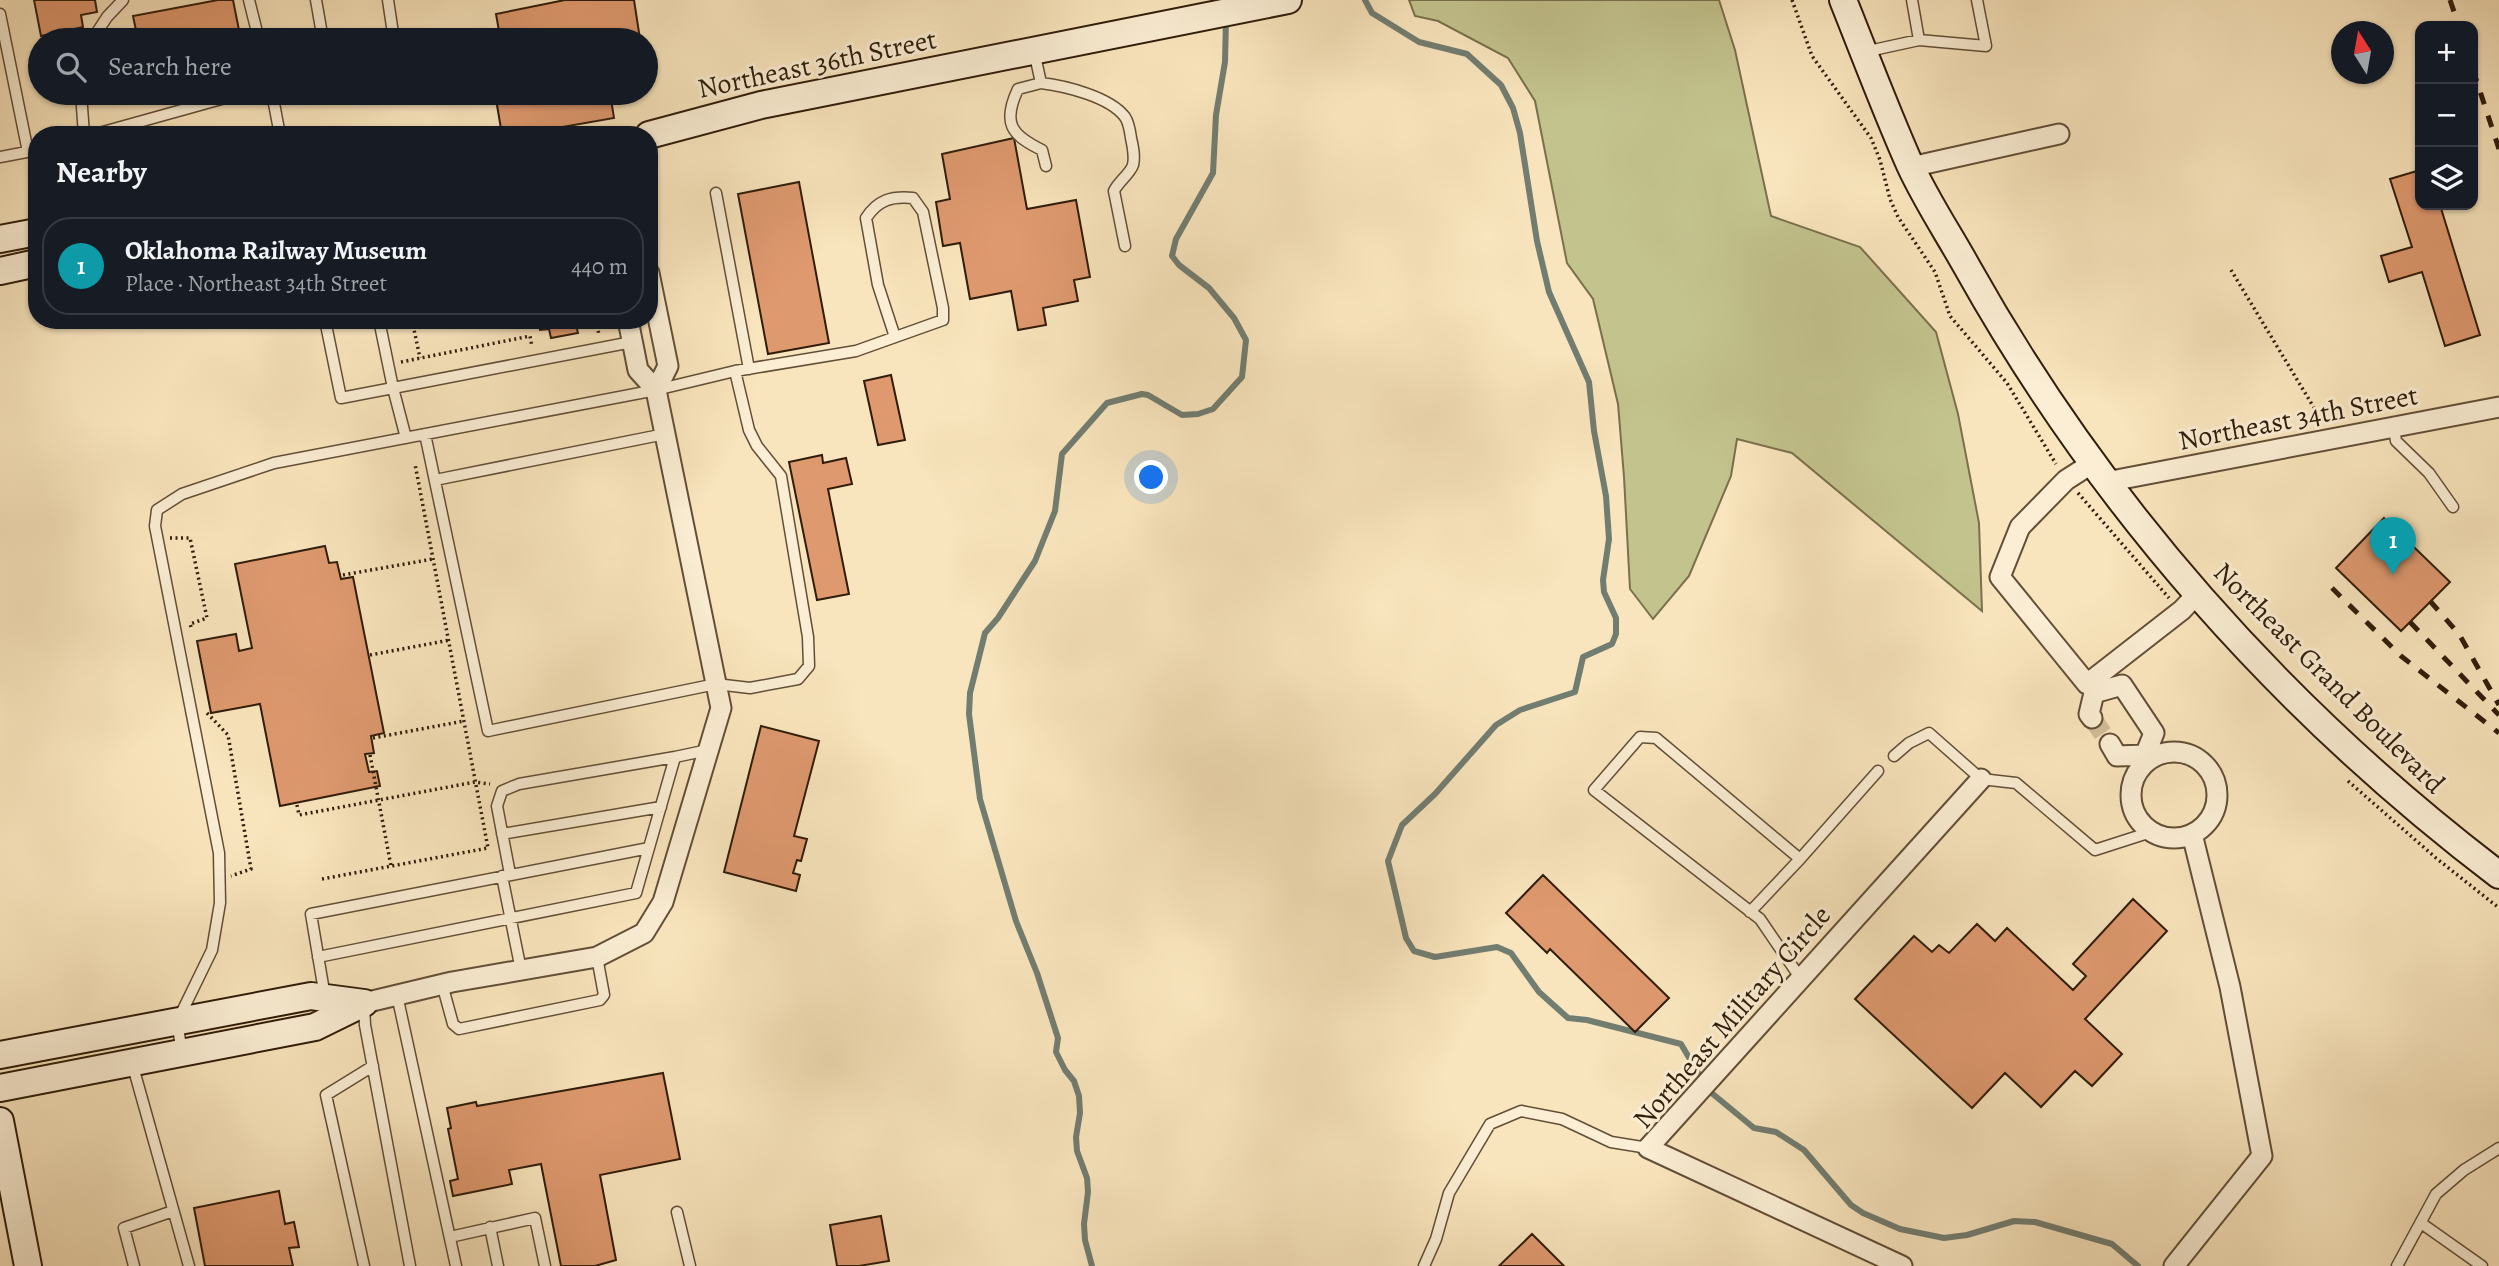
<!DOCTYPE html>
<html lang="en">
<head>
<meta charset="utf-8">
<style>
  body { margin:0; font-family:Alegreya,serif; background:#242831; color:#f1f3f6 }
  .controls { position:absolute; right:21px; top:21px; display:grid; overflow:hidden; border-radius:14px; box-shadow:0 2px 5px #0004 }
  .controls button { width:63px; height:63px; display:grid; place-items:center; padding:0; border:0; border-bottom:2px solid #363941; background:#171b24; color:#f1f3f6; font:35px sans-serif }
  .compass { position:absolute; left:2331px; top:21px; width:63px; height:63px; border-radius:50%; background:#171b24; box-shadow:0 2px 5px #0004; rotate:349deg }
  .you { position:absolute; left:1152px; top:478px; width:24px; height:24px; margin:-18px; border:5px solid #fff; border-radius:50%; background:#1a73e8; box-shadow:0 0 0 10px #1a73e833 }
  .badge { display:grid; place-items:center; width:46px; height:46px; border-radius:50%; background:#7c3aed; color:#fff; font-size:23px; font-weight:700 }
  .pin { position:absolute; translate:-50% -58px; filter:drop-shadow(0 2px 4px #0008) }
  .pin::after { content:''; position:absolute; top:37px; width:24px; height:21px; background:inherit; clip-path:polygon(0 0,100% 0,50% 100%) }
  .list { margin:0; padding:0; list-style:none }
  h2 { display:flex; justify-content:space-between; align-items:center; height:91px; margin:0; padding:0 28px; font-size:30px }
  h2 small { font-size:23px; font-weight:400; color:#9ea1a6 }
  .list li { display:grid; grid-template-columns:46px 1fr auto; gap:21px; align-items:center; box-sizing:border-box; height:98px; margin:0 14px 14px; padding:0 14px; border:2px solid #363941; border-radius:28px }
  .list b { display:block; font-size:26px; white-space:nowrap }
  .list p { margin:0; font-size:23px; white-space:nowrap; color:#9ea1a6 }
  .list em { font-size:23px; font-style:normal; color:#9ea1a6 }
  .icon { flex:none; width:38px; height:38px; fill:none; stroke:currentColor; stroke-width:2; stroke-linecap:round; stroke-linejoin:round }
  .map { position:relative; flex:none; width:2499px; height:1266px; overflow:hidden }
  .search { position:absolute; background:#171b24; box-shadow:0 2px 5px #0004; left:28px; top:28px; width:630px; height:77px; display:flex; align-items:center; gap:18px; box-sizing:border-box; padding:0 24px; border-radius:38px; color:#9ea1a6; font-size:26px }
  .panel { position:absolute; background:#171b24; box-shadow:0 2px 5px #0004; left:28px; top:126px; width:630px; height:203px; border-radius:28px }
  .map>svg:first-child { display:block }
  .green { fill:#c3c38e; stroke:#7a704c; stroke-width:2 }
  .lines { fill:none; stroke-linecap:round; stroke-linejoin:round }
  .stream { stroke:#727d71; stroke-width:6 }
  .building { fill:#df996f; stroke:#301c0a; stroke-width:2 }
  .street-tunnel { stroke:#d1bd99; stroke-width:19; stroke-dasharray:19 10; stroke-linecap:butt }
  .lane-casing { stroke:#624e37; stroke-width:13 }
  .street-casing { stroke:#624e37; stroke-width:23 }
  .secondary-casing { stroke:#301c0a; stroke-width:30 }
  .path { stroke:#301c0a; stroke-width:3.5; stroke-dasharray:2 3.5; stroke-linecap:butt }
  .lane { stroke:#fbeed4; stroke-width:10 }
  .street { stroke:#fbeed4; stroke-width:19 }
  .secondary { stroke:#fbeed4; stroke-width:26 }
  .rail { stroke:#301c0a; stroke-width:5; stroke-dasharray:12 12; stroke-linecap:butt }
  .labels { text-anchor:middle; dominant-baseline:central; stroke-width:6; stroke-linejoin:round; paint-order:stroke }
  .street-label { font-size:28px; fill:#301c0a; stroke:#fbeed4 }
</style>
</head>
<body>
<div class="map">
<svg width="2499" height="1266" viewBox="0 0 2499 1266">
  <rect width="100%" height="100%" fill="#f9e5bd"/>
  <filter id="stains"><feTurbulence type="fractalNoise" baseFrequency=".00286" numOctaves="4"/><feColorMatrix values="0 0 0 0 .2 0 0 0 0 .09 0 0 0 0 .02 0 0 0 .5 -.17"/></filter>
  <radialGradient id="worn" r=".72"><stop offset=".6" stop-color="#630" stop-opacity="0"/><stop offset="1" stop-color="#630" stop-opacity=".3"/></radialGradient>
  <path class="green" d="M 1409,0 L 1719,0 L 1735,50 L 1771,216 L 1860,247 L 1936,332 L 1958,414 L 1979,523 L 1982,611 L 1792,453 L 1737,439 L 1731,476 L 1689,576 L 1653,619 L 1630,589 L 1624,477 L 1618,404 L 1593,299 L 1567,263 L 1535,101 L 1508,58 L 1438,21 L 1415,16 Z"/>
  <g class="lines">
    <path class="stream" d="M 1365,0 L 1372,13 L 1419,42 L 1467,54 L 1501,85 L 1513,108 L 1520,133 L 1537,241 L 1549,292 L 1589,382 L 1594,431 L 1606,496 L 1609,539 L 1603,580 L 1604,592 L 1616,618 L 1616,634 L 1612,644 L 1583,657 L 1575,692 L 1520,710 L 1496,725 L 1435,794 L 1402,825 L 1388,861 L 1406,938 L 1414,951 L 1435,957 L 1497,947 L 1511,953 L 1539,992 L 1568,1018 L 1587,1020 L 1681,1044 L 1708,1090 L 1754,1128 L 1776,1132 L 1804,1150 L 1851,1205 L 1863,1213 L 1900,1229 L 1944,1238 L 1967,1235 L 2014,1221 L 2035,1222 L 2112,1244 L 2138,1266
      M 1092,1266 L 1085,1240 L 1084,1224 L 1088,1192 L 1087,1178 L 1077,1151 L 1076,1137 L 1080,1113 L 1079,1096 L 1074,1081 L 1065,1070 L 1056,1052 L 1058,1038 L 1037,973 L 1016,921 L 980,799 L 969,714 L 970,693 L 985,633 L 998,618 L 1035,561 L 1055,511 L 1062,454 L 1107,403 L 1142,394 L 1148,395 L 1182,415 L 1198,414 L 1213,409 L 1242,377 L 1246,340 L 1234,318 L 1209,288 L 1179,265 L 1172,256 L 1176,239 L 1213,173 L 1216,115 L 1225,62 L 1226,20"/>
  </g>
  <path class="building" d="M 34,0 L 95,0 L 97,12 L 81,15 L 83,27 L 41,36 Z
    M 218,0 L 233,0 L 241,40 L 138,40 L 133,16 Z
    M 565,0 L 634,0 L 640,39 L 486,40 L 484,35 L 499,31 L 496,14 Z
    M 495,93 L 610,93 L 614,118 L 517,135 L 502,135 Z
    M 1014,138 L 1027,209 L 1076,200 L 1090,277 L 1074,280 L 1078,301 L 1043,308 L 1046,325 L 1018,330 L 1011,291 L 970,299 L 960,243 L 943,246 L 936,202 L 950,199 L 942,154 Z
    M 2420,170 L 2420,205 L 2440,205 L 2480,335 L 2445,346 L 2422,272 L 2389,282 L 2381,256 L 2412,247 L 2390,179 Z
    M 799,182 L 829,343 L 768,354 L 738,194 Z
    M 449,320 L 488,320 L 450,327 Z
    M 538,320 L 578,320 L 575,321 L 578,333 L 551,338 L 549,329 L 540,330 Z
    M 891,375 L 905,440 L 878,445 L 864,381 Z
    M 822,455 L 823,463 L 846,458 L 852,484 L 828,489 L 849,594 L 817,600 L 789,462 Z
    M 2384,518 L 2450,582 L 2401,631 L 2336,568 Z
    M 325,546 L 329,563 L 337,562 L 341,579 L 353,577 L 384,733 L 371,736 L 374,753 L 365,754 L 369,772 L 377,771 L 380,786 L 280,806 L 260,704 L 211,713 L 197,641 L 236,634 L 239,651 L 252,648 L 235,564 Z
    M 761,726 L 819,741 L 794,836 L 807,839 L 801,861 L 797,860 L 793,873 L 800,875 L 796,891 L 724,872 Z
    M 1543,875 L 1669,998 L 1635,1032 L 1550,949 L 1547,953 L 1506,913 Z
    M 2133,899 L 2167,931 L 2085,1019 L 2122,1054 L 2092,1086 L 2075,1071 L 2041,1107 L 2005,1073 L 1972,1108 L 1855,999 L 1914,936 L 1932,952 L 1939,945 L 1949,953 L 1977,924 L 1995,941 L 2007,928 L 2073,990 L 2086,976 L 2073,964 Z
    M 663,1073 L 680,1159 L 600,1175 L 616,1260 L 595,1266 L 561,1266 L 541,1164 L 509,1170 L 512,1184 L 453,1196 L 450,1181 L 458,1179 L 448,1129 L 451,1128 L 447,1108 L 476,1102 L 477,1106 Z
    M 279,1191 L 285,1224 L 294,1222 L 299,1247 L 289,1248 L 293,1266 L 205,1266 L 194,1208 Z
    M 881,1216 L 889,1261 L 859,1266 L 837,1266 L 830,1225 Z
    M 1532,1234 L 1564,1266 L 1499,1266 Z"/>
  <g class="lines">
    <path class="street-tunnel" d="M 2092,718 L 2110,744"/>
    <g class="lane-casing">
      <path id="lane" d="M 249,0 L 259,40
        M 316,0 L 323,40
        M 388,0 L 394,40
        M 1912,0 L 1919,40
        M 0,14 L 28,152
        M 92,40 L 107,17 L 123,0
        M 1034,51 L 1041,83 C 1066,86 1110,97 1125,117 C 1129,123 1130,131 1131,138 C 1133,147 1135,156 1133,165 C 1130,174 1118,182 1114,191 L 1125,246
        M 1864,52 L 1919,40 L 1986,46 L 1977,0
        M 1041,83 L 1018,89 C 1002,123 1011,135 1042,150 L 1046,166
        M 81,93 L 84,135
        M 272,93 L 280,135
        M 92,135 L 243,93
        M 0,157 L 37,150
        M 716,193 L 749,369
        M 325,320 L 341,398 L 393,388 L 379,320
        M 2394,428 L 2396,441 L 2429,473 L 2453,507
        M 425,434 L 488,731 L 716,684 L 750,688 L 798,679 L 809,666 L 808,637 L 781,476 L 757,446 L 749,430 L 735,371
        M 406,438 L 393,388 L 632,342
        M 435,480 L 665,434
        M 1894,756 L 1909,743 L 1929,733 L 1981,779 L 2016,783 L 2095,850 L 2151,832
        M 502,834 L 661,807
        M 1800,859 L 1878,771
        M 510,874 L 497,806 L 502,791 L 519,784 L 675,757
        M 502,876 L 521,970
        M 1750,912 L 1800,859 L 1656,738 L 1640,737 L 1594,790 L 1760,919 L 1801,979
        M 318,957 L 636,893 L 675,757 L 708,750
        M 442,984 L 453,1024 L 459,1029 L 600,1000 L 604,995 L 597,957
        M 397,995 L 456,1266
        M 325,997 L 311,914 L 649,848
        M 364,1005 L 365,1025 L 410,1266
        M 182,1052 L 177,1022 L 212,950 L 220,903 L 219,853 L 155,526 L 157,510 L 182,494 L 274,463 L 656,390 L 735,371 L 856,351 L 943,320 L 943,308 L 923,212 L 913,198 C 891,196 878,200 866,218 L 878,285 L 895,337
        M 132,1063 L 189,1266
        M 677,1212 L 690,1266
        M 2421,1223 L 2482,1266
        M 490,1227 L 498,1266
        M 450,1237 L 535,1218 L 545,1266
        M 134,1266 L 124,1228 L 173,1211
        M 364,1266 L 326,1095 L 373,1066
        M 1424,1266 L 1436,1239 L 1449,1193 L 1490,1124 L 1521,1111 L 1562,1119 L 1611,1142 L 1648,1148
        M 2397,1266 L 2436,1194 L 2464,1170 L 2499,1148"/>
    </g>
    <g class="street-casing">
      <path id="street" d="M 1911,167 L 2059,134
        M 649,273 L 668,366 L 656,390
        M 2091,464 L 2066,480 L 2020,527 L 2000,577 L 2087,684 L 2182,610 L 2197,594
        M 2106,482 L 2499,407
        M 2092,718 L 2089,714 L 2094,693 L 2122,685 L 2154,733 L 2145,755 L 2117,756 L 2110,744
        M2131 795a43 43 0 1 1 86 0a43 43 0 1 1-86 0Z
        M 364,1003 L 452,982 L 597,957 L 644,933 L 663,902 L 721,708 L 656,390 L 638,370 L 628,320
        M 1902,1266 L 1648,1148 L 1981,779
        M 2174,1266 L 2262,1156 L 2230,987 L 2192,834"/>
    </g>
    <g class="secondary-casing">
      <path id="secondary" d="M 1843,0 C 1865,55 1886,111 1910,165 C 1926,200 1948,233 1967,267 C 2100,505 2282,710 2499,875
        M 649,135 L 761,105 L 1288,0
        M 0,239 L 37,232
        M 0,271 L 37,263
        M 0,1055 L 311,996 L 364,1003
        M 0,1088 L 315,1027 L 364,1003
        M 0,1121 L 28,1266"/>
    </g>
    <path class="path" d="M 1792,0 L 1812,56 L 1871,138 L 1880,160 L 1890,199 L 1898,217 L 1935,272 L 1950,316 L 2007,383 L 2056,464
      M 2231,270 L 2322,421
      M 412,320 L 420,358
      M 596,320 L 599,335
      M 401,362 L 530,336 L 532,347
      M 2078,493 L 2169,598
      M 170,538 L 190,538 L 207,618 L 190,624 L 191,627
      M 343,575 L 433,559
      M 370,655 L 450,640
      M 207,713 L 228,735 L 251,869 L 231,876
      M 373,738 L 464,721
      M 370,755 L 391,866
      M 2348,781 L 2436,858 L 2499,908
      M 297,805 L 299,815 L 475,782 L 490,784
      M 322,879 L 488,848 L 415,464"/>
    <use href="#lane" class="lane"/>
    <use href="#street" class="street"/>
    <use href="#secondary" class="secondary"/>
    <path class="rail" d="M 2450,0 L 2459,26
      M 2473,70 L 2499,149
      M 2332,588 L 2401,656 L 2499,733
      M 2430,601 L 2459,634 L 2499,705
      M 2410,622 L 2499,715"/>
  </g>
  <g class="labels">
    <g class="street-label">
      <text transform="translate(817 64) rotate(-12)">Northeast 36th Street</text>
      <text transform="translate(2298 418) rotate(-11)">Northeast 34th Street</text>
      <text transform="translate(2329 678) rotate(45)">Northeast Grand Boulevard</text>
      <text transform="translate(1732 1017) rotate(-49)">Northeast Military Circle</text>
    </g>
  </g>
  <rect width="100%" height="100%" filter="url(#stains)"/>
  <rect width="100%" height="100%" fill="url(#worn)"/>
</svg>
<div class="controls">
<button>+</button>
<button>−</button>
<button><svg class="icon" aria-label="layers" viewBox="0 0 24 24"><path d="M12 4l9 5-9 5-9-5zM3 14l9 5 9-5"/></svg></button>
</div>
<svg class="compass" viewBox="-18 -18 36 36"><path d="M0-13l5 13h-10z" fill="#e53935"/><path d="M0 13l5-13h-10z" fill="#9ea1a6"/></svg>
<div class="you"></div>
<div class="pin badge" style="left:2393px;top:575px;background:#0f9aa8">1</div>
<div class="search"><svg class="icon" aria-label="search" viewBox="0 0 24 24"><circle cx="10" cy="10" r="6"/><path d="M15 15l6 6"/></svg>Search here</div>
<section class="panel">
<h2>Nearby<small></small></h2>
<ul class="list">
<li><span class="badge" style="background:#0f9aa8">1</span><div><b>Oklahoma Railway Museum</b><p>Place · Northeast 34th Street</p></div><em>440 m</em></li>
</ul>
</section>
</div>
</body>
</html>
